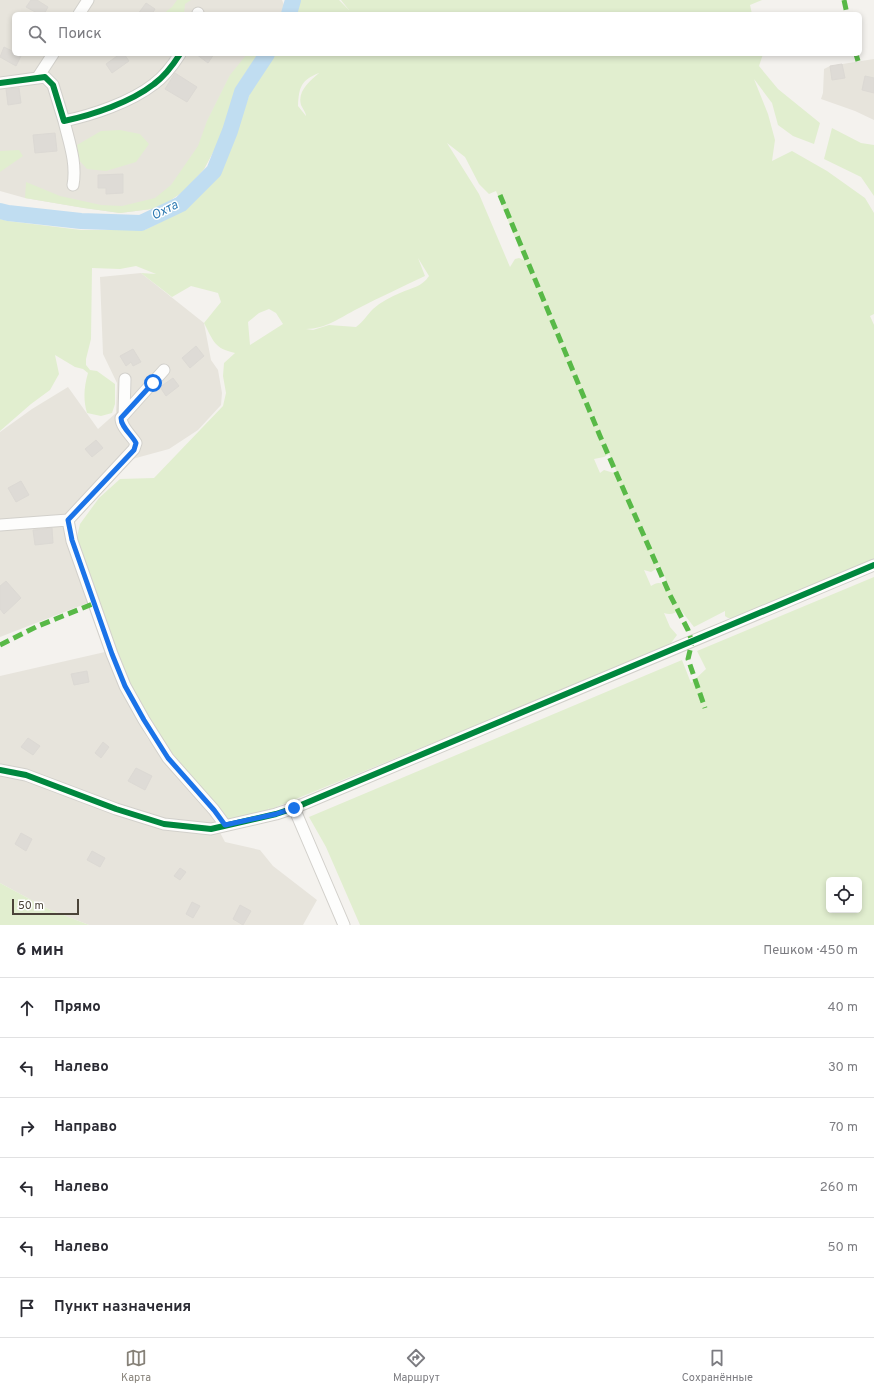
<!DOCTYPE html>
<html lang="ru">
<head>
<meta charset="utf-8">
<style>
  body { margin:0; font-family:Overpass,sans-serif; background:#f2f2f3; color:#2b2b33 }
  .controls { position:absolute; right:12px; bottom:12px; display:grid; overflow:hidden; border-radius:6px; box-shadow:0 2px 6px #0003 }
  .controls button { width:36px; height:36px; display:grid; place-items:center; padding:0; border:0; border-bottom:1px solid #e1e1e2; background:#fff; color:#2b2b33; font:20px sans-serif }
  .scale { position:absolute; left:12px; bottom:10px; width:67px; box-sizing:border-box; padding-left:4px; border:2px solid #4b4439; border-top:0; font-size:11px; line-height:14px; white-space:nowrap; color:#4b4439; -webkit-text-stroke:3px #fff; paint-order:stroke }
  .stop { position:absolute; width:12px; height:12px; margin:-9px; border:3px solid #1a73e8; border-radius:50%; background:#fff }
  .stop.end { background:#1a73e8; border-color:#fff; box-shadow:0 1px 4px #0008 }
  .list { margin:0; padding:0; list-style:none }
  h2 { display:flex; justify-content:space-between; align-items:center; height:52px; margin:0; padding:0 16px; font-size:17px }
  h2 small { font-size:13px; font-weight:400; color:#7c7c81 }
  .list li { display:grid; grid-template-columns:26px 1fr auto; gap:12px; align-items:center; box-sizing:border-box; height:60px; padding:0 16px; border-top:1px solid #e1e1e2 }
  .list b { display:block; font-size:15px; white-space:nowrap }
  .list em { font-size:13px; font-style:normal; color:#7c7c81 }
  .icon { flex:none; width:22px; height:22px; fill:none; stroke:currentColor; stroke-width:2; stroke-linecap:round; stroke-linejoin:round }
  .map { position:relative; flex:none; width:874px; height:925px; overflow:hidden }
  .search { position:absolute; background:#fff; box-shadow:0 2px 6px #0003; left:12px; right:12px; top:12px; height:44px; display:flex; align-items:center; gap:10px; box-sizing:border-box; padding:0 14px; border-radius:6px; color:#7c7c81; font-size:15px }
  .sheet { height:412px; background:#fff }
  nav { display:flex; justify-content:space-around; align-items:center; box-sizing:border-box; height:56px; border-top:1px solid #e1e1e2; background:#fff; font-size:11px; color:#7c7c81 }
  nav a { display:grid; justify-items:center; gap:2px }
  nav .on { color:#868178 }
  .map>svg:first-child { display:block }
  .residential { fill:#e7e4dc }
  .green { fill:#e1eecf; fill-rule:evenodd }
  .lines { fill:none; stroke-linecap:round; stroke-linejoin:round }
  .river { stroke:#c0ddf1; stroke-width:16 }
  .building { fill:#dedbd6; stroke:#dcd9d4 }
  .minor-casing { stroke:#d2d0cb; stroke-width:13 }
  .minor { stroke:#fdfdfc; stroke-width:11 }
  .quiet { stroke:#58b947; stroke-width:5; stroke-dasharray:10 5; stroke-linecap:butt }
  .cycleway-casing { stroke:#fff; stroke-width:8 }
  .cycleway { stroke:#00873e; stroke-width:6 }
  .route { stroke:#1a73e8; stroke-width:5 }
  .labels { text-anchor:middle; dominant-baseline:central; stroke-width:3; stroke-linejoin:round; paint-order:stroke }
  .water-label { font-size:13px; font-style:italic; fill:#2e7ab2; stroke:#fff }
</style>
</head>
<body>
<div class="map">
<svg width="874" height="925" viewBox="0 0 874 925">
  <rect width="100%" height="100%" fill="#f4f2ee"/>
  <path class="residential" d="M 0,0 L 282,0 L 284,5 L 283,14 L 14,14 L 14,54 L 258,54 L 236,87 L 219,141 L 204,169 L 184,191 L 159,208 L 120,213 L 84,208 L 25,198 L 0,191 Z
    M 874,59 L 874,120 L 855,111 L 821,99 L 823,93 L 824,69 L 830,66 Z
    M 141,273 L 204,323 L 211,360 L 218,370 L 222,393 L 221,405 L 198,430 L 169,449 L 125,461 L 69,520 L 90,602 L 0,637 L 0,432 L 32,409 L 68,387 L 98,429 L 116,413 L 117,383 L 103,354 L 100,277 Z
    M 105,652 L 127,701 L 148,739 L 176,773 L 207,808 L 225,842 L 260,850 L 273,866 L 317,900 L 303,925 L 89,925 L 48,909 L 0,883 L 0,676 Z"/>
  <path class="green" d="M 177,0 L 191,0 L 185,4 L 184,14 L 163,14 L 172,7 Z
    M 298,0 L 339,0 L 349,10 L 341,0 L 762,0 L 750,5 L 752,14 L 297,14 Z
    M 247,54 L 258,54 L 236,87 L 219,141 L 204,169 L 184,191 L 159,208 L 120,213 L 84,208 L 25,198 L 26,182 L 60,196 L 101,205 L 122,206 L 155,198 L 171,185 L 198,146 L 207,121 L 230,75 Z
    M 274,54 L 370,54 L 373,56 L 375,54 L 763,54 L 759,66 L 778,89 L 820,123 L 814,144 L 793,136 L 778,125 L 772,103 L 754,79 L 768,114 L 775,140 L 772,161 L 792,151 L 827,171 L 865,198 L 874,213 L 874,314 L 870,316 L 874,325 L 874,560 L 733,618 L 728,618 L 725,616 L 725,611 L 694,627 L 680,609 C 675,614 670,615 664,613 L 670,627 L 677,635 L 668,647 L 269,810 L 268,808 L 268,812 L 227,821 L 174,759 L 137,701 L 113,648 L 77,537 L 80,524 L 99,498 L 120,479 L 154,478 L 223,406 L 226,393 L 223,376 L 224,363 L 235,353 C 214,348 214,342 204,323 L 221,302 L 218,293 L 191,286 L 172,297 L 141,273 L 156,274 L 136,266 L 120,269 L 92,268 L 91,339 L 86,359 L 86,365 L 90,370 L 97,371 L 115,384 L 115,404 L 112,413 L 101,416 L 87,413 C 83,399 84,387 88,373 L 83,369 L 75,367 L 55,355 L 59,374 L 50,390 L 31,404 L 0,431 L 0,219 L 8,221 L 81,230 L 145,230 L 186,209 L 219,173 L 235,134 L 252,88 ZM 319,73 C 310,81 297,91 301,105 C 303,109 306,113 306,116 L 298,106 C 299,87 301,80 319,73 ZM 447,143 L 465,157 L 479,184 L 489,194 L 496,191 L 524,260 L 519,258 L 515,259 L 510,267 L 479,194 ZM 418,258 L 429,276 C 422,287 411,288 400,293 C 390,297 381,302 373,309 C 367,315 363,322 356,327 L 329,325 L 313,330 L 306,329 C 326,329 341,317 357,309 C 380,297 402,287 425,276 ZM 269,309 L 276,313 L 283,324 L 250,345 L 248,322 L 259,313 ZM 609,454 L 617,473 L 617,474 L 604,470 L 600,473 L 594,459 L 604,457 ZM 659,565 L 669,586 C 661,583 658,581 651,586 L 644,570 L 651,572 L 656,569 Z
    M 832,128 L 861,143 L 874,145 L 874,196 L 861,177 L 824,159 Z
    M 120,130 L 140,134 L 149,144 L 136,162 L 106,171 L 87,169 L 78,159 L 77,145 L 101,131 Z
    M 19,150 L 23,156 L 0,172 L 0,151 Z
    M 874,577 L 874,925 L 360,925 L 326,847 L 309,817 L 682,660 L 691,683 L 706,669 L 697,651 ZM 829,880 L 859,880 L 859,910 L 829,910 Z
    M 0,883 L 48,909 L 89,925 L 0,925 Z"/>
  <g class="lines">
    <path class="river" d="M 289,14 L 293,0
      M 0,211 L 8,213 L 81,221 L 141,223 L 181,204 L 214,171 L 230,131 L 242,92 L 267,54"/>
  </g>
  <path class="building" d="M 31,0 L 37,0 L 48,7 L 44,14 L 39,14 L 26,7 Z
    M 146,3 L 155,9 L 152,14 L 138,14 Z
    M 4,47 L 14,52 L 14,54 L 21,56 L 16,66 L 0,57 Z
    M 120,54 L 124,54 L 129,61 L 112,73 L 106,64 Z
    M 196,54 L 214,54 L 208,63 Z
    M 842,64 L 845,78 L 832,80 L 830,66 Z
    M 175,73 L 197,87 L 187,102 L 165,89 Z
    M 865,76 L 874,78 L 874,93 L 862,90 Z
    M 19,88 L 21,103 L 8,105 L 6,89 Z
    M 55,133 L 57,151 L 35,153 L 33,135 Z
    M 123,174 L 123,193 L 106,194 L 106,188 L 98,188 L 98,175 Z
    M 196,346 L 204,356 L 190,368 L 182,358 Z
    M 133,349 L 141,362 L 133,366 L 131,362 L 126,366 L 120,356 Z
    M 173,378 L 179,386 L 166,396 L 160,387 Z
    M 96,440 L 103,448 L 92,457 L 85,449 Z
    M 21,481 L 29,495 L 16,502 L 8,488 Z
    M 52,528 L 53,543 L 35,545 L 33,530 Z
    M 6,581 L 21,598 L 4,614 L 0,609 L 0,586 Z
    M 87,671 L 89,682 L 74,685 L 71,674 Z
    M 28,738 L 40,746 L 33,755 L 21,747 Z
    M 103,742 L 109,747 L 101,758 L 95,753 Z
    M 136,768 L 152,776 L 145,790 L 128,781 Z
    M 21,833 L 32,839 L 26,851 L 15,844 Z
    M 92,851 L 105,858 L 100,867 L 87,860 Z
    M 180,868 L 186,872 L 180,880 L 174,876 Z
    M 192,902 L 200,906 L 193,918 L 186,914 Z
    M 240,905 L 251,911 L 243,925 L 233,919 Z"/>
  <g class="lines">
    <g class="minor-casing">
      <path id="minor" d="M 79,14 L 88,0
        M 198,14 L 198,13
        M 38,77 L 53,54
        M 0,83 L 45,77 L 53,85 L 64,121 C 93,115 131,102 154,84 C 165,76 173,65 180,54
        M 64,121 C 69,142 77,163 73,185
        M 124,414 L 125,379
        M 68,520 L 134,449 L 136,443 C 131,435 121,427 121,418 L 164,370
        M 0,525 L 68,520 L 72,541 L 112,654 L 125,686 L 144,720 L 168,758 L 214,810 L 225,825
        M 0,770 L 26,775 L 116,809 L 164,824 L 211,829 L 276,814 L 294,808 L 874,565
        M 294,808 L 344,925"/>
    </g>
    <use href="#minor" class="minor"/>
    <path class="quiet" d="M 844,0 L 847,14
      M 856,54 L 858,61
      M 500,195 L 600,436 L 670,595 L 688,630 L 692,642 L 688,659 L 705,708
      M 0,645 L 38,626 L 95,603"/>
    <g class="cycleway-casing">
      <path id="cycleway" d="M 0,83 L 45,77 L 53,85 L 64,121 C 93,115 131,102 154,84 C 165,76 173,65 180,54
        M 0,770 L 26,775 L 116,809 L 164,824 L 211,829 L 276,814 L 294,808 L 874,565"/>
    </g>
    <use href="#cycleway" class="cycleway"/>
  </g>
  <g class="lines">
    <path class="route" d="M 153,383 L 121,418 C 121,427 132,435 136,443 L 134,450 L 68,520 L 72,540 L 112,654 L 125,686 L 144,720 L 168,758 L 214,810 L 225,825 L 276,814 L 294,808"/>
  </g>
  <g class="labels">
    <g class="water-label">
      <text transform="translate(165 211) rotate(-27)">Охта</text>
    </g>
  </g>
</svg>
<div class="controls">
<button><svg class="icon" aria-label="locate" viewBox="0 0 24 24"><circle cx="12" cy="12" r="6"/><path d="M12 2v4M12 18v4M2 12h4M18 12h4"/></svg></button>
</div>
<div class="scale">50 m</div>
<div class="stop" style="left:153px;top:383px"></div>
<div class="stop end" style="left:294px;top:808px"></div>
<div class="search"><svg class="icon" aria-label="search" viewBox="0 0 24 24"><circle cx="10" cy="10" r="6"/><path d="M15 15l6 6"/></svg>Поиск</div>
</div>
<section class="sheet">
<h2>6 мин<small>Пешком · 450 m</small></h2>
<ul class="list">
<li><svg class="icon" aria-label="ahead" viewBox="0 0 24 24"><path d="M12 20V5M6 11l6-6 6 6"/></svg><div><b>Прямо</b></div><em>40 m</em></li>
<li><svg class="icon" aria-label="left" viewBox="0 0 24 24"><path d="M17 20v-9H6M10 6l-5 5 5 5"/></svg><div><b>Налево</b></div><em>30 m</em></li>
<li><svg class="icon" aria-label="right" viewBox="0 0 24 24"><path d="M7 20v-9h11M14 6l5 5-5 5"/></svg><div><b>Направо</b></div><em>70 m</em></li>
<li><svg class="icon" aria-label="left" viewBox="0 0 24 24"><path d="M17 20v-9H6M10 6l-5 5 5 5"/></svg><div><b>Налево</b></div><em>260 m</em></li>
<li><svg class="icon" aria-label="left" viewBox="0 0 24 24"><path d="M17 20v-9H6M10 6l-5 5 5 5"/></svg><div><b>Налево</b></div><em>50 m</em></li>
<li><svg class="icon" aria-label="arrive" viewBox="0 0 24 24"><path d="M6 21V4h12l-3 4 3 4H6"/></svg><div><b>Пункт назначения</b></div></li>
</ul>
</section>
<nav>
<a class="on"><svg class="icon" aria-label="map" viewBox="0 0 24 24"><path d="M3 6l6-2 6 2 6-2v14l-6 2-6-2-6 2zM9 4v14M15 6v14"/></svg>Карта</a>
<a><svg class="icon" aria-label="directions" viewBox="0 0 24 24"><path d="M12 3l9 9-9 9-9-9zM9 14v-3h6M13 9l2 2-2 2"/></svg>Маршрут</a>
<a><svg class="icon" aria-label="saved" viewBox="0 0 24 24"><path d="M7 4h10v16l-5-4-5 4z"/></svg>Сохранённые</a>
</nav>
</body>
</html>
